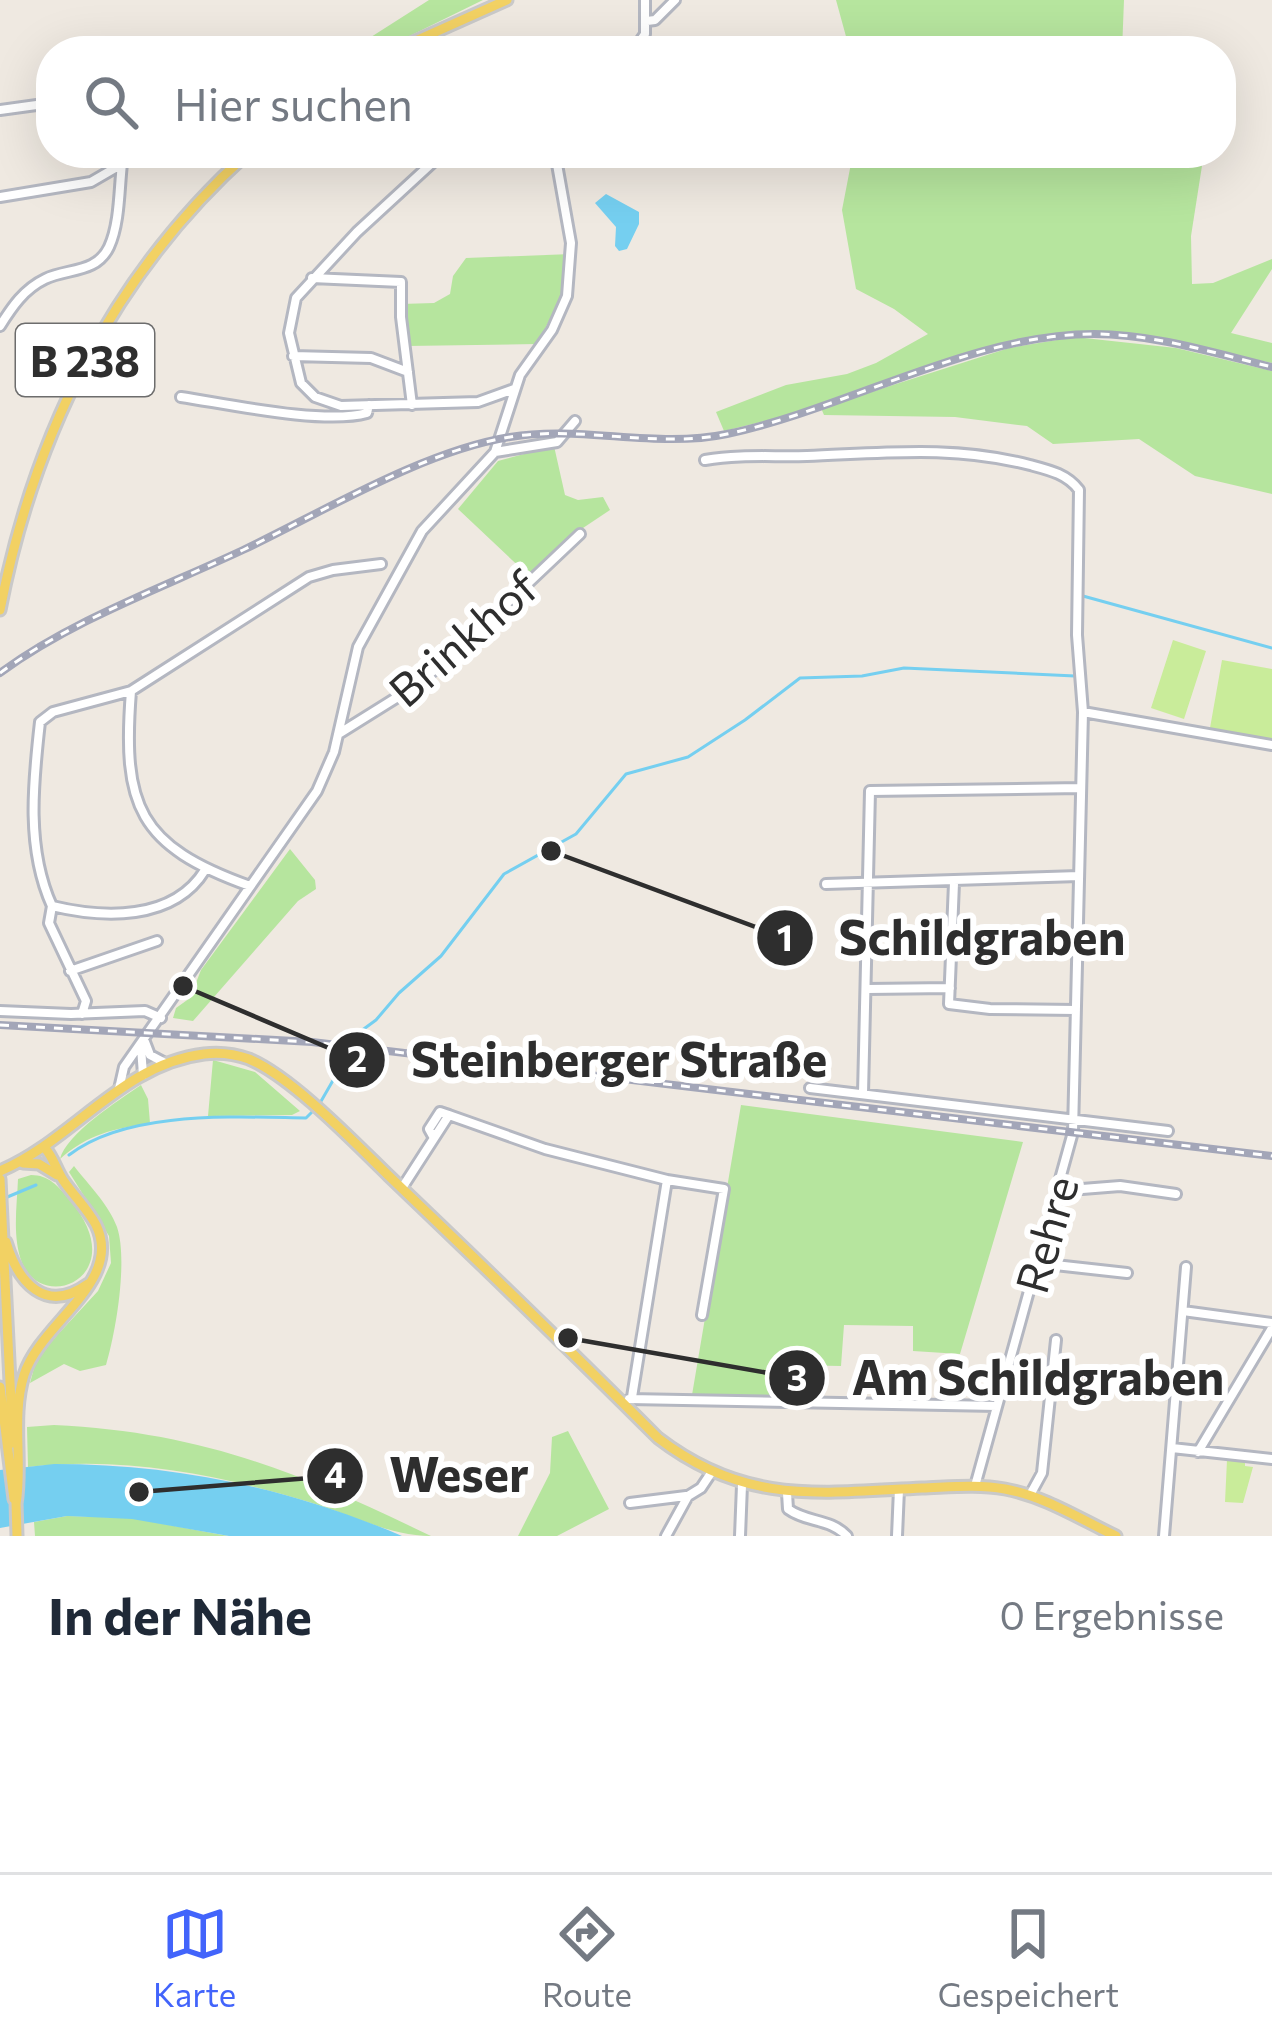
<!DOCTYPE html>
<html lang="de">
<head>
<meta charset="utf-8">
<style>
  body { margin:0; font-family:Commissioner,sans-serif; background:#f6f6f7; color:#1f2937 }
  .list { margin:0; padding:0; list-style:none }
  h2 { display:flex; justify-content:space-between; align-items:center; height:156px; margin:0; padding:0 48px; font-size:51px }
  h2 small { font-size:39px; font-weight:400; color:#747a83 }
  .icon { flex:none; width:66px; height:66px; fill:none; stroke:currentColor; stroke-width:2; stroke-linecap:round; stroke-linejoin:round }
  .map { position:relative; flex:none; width:1272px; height:1536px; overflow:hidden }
  .search { position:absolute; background:#fff; box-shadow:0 12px 48px #0002; left:36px; right:36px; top:36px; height:132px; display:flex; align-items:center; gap:30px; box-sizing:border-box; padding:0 42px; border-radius:48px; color:#747a83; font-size:45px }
  .sheet { height:336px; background:#fff }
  nav { display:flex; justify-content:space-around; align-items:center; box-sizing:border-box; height:168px; border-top:3px solid #e0e1e3; background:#fff; font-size:33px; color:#747a83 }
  nav a { display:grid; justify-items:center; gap:6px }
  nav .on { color:#4264fb }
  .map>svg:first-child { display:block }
  .green { fill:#b6e59e }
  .pitch { fill:#c9ec9a }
  .water { fill:#75cff0 }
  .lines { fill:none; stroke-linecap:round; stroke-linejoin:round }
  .stream { stroke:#75cff0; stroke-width:3 }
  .minor-casing { stroke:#b4b7c1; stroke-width:14 }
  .major-casing { stroke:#c9c9c9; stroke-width:15 }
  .minor { stroke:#fff; stroke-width:8 }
  .major { stroke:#f2d163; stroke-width:9 }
  .rail-casing { stroke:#a3a6b8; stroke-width:8 }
  .rail { stroke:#fff; stroke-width:3; stroke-dasharray:9; stroke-linecap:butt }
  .labels { text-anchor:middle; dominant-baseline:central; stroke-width:12; stroke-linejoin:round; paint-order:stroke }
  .shield { fill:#fff; stroke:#6d6d6d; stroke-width:3 }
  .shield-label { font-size:42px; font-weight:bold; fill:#2e2e2e }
  .street-label { font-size:45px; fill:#2e2e2e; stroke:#fff }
  .leader { fill:none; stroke:#2e2e2e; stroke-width:4.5 }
  .callout-dot { fill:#2e2e2e; stroke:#fff; stroke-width:4.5 }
  .mark-label { font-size:36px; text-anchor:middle; font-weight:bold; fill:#fff }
  .callout-label { font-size:48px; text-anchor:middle; font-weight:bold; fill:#2e2e2e; stroke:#fff; stroke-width:12; stroke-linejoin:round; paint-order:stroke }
</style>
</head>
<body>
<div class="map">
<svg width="1272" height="1536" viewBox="0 0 1272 1536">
  <rect width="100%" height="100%" fill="#efe9e1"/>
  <path class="green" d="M 429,0 L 483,0 L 379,51 L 349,51 Z
    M 836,0 L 1124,0 L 1122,51 L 850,51 Z
    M 853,153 L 1204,153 L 1191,236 L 1192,284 L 1213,283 L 1272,259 L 1272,269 L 1231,333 L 1272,343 L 1272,363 L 1130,333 L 1048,335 L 990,347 L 786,416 L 724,431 L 716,412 L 786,385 L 847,374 L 876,363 L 928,334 L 894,309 L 856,289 L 842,210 Z
    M 572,254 L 562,296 L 537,344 L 407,346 L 401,304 L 434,303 L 450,294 L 453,276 L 466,258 Z
    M 1075,337 L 1176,348 L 1272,371 L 1272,494 L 1195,476 L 1139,439 L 1053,444 L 1027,426 L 955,417 L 824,415 L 821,408 L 1009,348 Z
    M 554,446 L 565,495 L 578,500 L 603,497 L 610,510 L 577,532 L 528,575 L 458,509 L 498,461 Z
    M 290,849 L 315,880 L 316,889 L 298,901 L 193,1021 L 173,1018 L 176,1008 L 190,998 L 201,970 Z
    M 213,1060 L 255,1072 L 300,1111 L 292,1115 L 208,1116 Z
    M 141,1085 L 148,1099 L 150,1123 C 113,1129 88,1134 60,1159 C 66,1134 119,1100 141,1085 Z
    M 741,1105 L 1023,1142 L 960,1354 L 913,1351 L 913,1326 L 844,1325 L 841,1366 L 787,1365 L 785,1398 L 692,1395 Z
    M 74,1166 C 88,1184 109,1205 117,1227 C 128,1260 116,1332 106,1365 L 80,1371 L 64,1364 L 30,1383 L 37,1357 L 98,1291 L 111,1263 L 109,1236 L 69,1172 Z
    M 31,1175 C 49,1175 58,1186 69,1199 C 134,1275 44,1315 22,1263 C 12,1237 17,1206 18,1179 Z
    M 54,1425 C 203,1432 300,1473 431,1536 C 389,1536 350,1514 309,1502 C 217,1474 124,1456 28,1467 L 27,1427 Z
    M 568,1431 L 609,1509 L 557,1536 L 518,1536 L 550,1473 L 552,1437 Z
    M 67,1516 L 132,1518 L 228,1536 L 35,1536 L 34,1522 Z"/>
  <path class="pitch" d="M 1173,640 L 1206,651 L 1184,719 L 1151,708 Z
    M 1222,660 L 1272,669 L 1272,739 L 1210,728 Z
    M 1227,1460 L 1245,1461 L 1245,1466 L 1253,1467 L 1243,1503 L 1225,1502 Z"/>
  <path class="water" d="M 606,194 L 639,212 L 639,224 L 627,249 L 619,251 L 615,246 L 616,227 L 595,203 Z
    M 54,1464 C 176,1464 290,1488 402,1536 L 229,1536 L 132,1519 L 67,1516 L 0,1528 L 0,1470 Z"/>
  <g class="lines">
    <path class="stream" d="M 1073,594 L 1073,619
      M 1083,596 L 1272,648
      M 1075,653 L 1075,663
      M 320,1103 L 339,1070 L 341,1036 L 348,1031 L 361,1031 L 376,1020 L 399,993 L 441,956 L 504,874 L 576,834 L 626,774 L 688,757 L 745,720 L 800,678 L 862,676 L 904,668 L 1075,676 L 1075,671
      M 69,1155 C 127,1110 235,1117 306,1118 L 314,1110
      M 5,1198 L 36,1185"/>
    <g class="minor-casing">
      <path id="minor" d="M 647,21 L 655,20 L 675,0
        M 633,51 L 645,34 L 645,0
        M 0,110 L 51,103
        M 434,153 L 432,163 L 357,232 L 296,298 L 289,333 L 301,383 L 315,397 L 341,406 L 478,402 L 514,389
        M 0,197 L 91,182 L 122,164 L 123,153
        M 312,278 L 401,282 L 401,317 L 412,405
        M 0,326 C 12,307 24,289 45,279 C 67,268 96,274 109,247 C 120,223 119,189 122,164
        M 293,356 L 371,358 L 408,372
        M 181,397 C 228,404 324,425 367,413 L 369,405
        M 495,452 L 557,442 L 575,421
        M 705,460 C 740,454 772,457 807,456 C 885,453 954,445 1030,465 C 1049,470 1067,474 1079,490 L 1077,635 L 1083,712
        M 131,691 L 53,712 L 40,722 C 33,783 26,849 52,906 C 102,918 173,922 205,870
        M 340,733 L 412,688 L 447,660 L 580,534
        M 954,883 L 949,1004 L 990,1009 L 1076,1010
        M 826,884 L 1079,876
        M 250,886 C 138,846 122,806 131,691 L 309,577 L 333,570 L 381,564
        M 52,906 L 49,923 L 86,1001 L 82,1014
        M 70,971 L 157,941
        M 867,989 L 950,988
        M 0,1011 L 71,1014 L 145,1011 L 161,1018
        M 145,1042 L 150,1055 L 165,1063
        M 141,1047 L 143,1075
        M 810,1088 L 1168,1131
        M 119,1089 L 124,1067 L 317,791 L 334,752 L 358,647 L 422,531 L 495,452 L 520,375 L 552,330 L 567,296 L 571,243 L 555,153
        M 863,1094 L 870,791 L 1081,788
        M 434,1138 L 429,1129 L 440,1112 L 449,1115
        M 667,1180 L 724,1189 L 702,1315
        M 402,1188 L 449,1115 L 545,1149 L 667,1180 L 632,1397
        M 1057,1191 L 1120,1186 L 1176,1194
        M 1037,1263 L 1127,1273
        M 1183,1311 L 1272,1323
        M 629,1399 L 997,1406
        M 1172,1448 L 1272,1459
        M 1198,1452 L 1272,1328
        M 975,1486 L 1073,1132 L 1083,712 L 1272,745
        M 787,1493 L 788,1509 C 807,1523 830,1518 847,1536
        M 1030,1495 L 1042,1473 L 1056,1340
        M 630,1503 L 686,1496
        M 666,1536 L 688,1496 L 701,1488 L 711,1473
        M 740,1536 L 742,1485
        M 897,1536 L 899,1489
        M 1164,1536 L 1186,1267"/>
    </g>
    <g class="major-casing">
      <path id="major" d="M 393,51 L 507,0
        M 0,610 C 34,434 113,274 248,153
        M 23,1163 L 39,1164 L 57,1175
        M 0,1171 C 73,1140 122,1064 204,1054 C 219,1052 235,1054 249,1059 C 292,1077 355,1143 389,1176 C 480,1263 570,1350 658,1438 C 745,1505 819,1493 922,1488 C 950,1487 978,1484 1005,1489 C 1044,1496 1080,1519 1116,1536
        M 0,1179 L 13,1443
        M 6,1242 C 18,1282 45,1315 88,1284
        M 0,1387 L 14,1499
        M 16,1502 L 17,1536
        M 16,1504 C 23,1462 11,1417 24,1375 C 40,1323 124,1282 96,1225 C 87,1208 73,1195 63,1180 C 56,1169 53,1157 45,1148"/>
    </g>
    <use href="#minor" class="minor"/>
    <use href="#major" class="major"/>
    <g class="rail-casing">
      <path id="rail" d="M 0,673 C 72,620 162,588 243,550 C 323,512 423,451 510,437 C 582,425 655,449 727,434 C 846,409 972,334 1094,334 C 1154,334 1214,353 1272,367
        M 0,1025 L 312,1042 L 1272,1156"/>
    </g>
    <use href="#rail" class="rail"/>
  </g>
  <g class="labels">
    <rect class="shield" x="16" y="324" width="138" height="72" rx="9"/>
    <g class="shield-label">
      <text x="85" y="360">B 238</text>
    </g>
    <g class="street-label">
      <text transform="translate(462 637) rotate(-41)">Brinkhof</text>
      <text transform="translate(1045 1234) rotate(-74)">Rehre</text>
    </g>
  </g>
  <path class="leader" d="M551 851L785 938M183 986L357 1060M568 1338L797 1378M139 1492L335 1476"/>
  <g class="callout-dot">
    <circle cx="551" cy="851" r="12"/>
    <circle cx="183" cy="986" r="12"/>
    <circle cx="568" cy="1338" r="12"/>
    <circle cx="139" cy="1492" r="12"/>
    <circle cx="785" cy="938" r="30"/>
    <circle cx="357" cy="1060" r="30"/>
    <circle cx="797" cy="1378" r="30"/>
    <circle cx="335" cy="1476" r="30"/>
  </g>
  <g class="mark-label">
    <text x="785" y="951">1</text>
    <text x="357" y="1072">2</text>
    <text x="797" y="1391">3</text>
    <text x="335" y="1488">4</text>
  </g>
  <g class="callout-label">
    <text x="982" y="955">Schildgraben</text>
    <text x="619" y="1077">Steinberger Straße</text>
    <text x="1038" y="1395">Am Schildgraben</text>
    <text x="459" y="1492">Weser</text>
  </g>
</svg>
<div class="search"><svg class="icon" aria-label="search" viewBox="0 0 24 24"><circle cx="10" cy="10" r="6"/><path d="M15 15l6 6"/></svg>Hier suchen</div>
</div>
<section class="sheet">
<h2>In der Nähe<small>0 Ergebnisse</small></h2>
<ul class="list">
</ul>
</section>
<nav>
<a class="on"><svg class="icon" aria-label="map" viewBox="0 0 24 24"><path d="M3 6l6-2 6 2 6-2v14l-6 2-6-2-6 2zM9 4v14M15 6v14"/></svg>Karte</a>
<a><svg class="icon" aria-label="directions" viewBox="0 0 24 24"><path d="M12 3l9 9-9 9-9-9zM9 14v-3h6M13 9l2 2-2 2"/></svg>Route</a>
<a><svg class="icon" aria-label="saved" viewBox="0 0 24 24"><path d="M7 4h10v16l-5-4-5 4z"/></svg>Gespeichert</a>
</nav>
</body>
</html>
